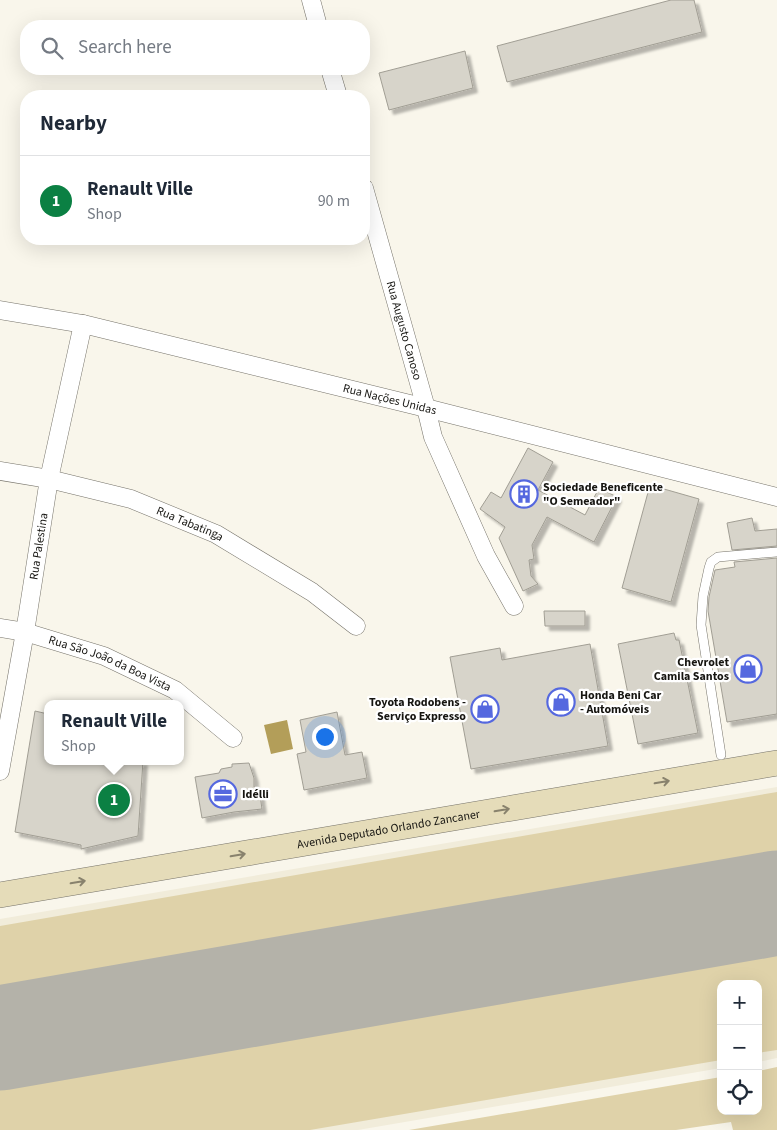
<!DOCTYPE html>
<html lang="en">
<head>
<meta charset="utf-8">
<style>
  body { margin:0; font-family:"Source Sans 3",sans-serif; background:#f2f2f3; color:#1f2937 }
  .controls { position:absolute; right:15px; bottom:15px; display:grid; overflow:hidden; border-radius:10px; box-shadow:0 5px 20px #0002 }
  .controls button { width:45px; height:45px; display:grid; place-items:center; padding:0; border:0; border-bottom:1px solid #e0e1e3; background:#fff; color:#1f2937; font:25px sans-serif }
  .you { position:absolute; left:324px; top:736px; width:18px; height:18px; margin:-12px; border:4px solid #fff; border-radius:50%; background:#1a73e8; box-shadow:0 0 0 8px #1a73e833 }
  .badge { display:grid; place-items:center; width:32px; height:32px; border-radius:50%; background:#0b8043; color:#fff; font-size:16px; font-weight:700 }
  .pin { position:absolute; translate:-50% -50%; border:2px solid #fff; box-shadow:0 1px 5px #0006 }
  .popup { position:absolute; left:44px; top:700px; width:140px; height:65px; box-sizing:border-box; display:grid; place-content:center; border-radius:10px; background:#fff; filter:drop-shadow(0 1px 4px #0005); font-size:16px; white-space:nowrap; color:#747a83 }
  .popup b { font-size:19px; color:#1f2937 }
  .popup::after { content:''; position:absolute; left:50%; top:100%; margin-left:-10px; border:10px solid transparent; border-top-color:#fff }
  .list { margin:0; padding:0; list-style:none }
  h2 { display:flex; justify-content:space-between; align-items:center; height:65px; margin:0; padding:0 20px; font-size:21px }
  h2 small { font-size:16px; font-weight:400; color:#747a83 }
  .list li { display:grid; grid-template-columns:32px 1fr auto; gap:15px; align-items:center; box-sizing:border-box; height:90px; padding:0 20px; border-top:1px solid #e0e1e3 }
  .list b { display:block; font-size:19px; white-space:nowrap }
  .list p { margin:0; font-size:16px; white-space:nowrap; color:#747a83 }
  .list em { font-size:16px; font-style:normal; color:#747a83 }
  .icon { flex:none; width:28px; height:28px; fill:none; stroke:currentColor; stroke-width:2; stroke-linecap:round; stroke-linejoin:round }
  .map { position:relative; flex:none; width:777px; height:1130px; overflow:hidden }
  .search { position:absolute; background:#fff; box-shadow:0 5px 20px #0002; left:20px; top:20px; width:350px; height:55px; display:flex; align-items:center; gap:12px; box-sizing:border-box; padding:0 18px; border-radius:20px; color:#747a83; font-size:19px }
  .panel { position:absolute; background:#fff; box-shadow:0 5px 20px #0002; left:20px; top:90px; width:350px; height:155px; border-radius:20px }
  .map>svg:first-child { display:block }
  .built { fill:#f1ecda }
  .green { fill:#dfd2a9 }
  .water { fill:#b39e59 }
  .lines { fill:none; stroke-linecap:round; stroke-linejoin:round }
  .runway { stroke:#b4b2a9; stroke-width:105 }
  .building { fill:#d7d4ca; stroke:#a19e94; filter:url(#shadow) }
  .service-casing { stroke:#76736a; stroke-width:10 }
  .minor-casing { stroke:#76736a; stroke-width:19 }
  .secondary-casing { stroke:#76736a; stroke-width:26 }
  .service { stroke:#fff; stroke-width:9 }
  .minor { stroke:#fff; stroke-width:18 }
  .secondary { stroke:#e5dcb9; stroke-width:25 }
  .oneway { stroke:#88826d }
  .labels { text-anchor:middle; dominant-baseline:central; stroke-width:4.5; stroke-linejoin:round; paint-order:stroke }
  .street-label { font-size:12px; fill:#161511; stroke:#fff }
  .poi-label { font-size:12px; font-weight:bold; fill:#161511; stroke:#fff; text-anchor:start }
</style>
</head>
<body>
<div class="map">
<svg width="777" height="1130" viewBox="0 0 777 1130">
  <defs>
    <filter id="shadow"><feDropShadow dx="4.5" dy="4.5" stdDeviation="1" flood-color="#0004"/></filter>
  </defs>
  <rect width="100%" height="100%" fill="#f9f6eb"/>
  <path class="built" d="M 777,787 L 777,1058 L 758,1062 L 758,984 L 721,984 L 721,1068 L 358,1130 L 0,1130 L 0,919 Z"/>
  <path class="green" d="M 777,792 L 777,875 L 0,1011 L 0,926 Z
    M 777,929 L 777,1050 L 758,1053 L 758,984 L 721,984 L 721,1060 L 310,1130 L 0,1130 L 0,1062 Z
    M 777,1067 L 777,1130 L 733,1130 L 731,1122 L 676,1130 L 409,1130 L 721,1077 L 721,1111 L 758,1111 L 758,1071 Z"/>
  <path class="water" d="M 287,720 L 293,749 L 271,754 L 264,725 Z"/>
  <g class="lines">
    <path class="runway" d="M 0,1038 L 777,903"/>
  </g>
  <path class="building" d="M 671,0 L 694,0 L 702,32 L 507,82 L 497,46 Z
    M 465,51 L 473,88 L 389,110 L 379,73 Z
    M 528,448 L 553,462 L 538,490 L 585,515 L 599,488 L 617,497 L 594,542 L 547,517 L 532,545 L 534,559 L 529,560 L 531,576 L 538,584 L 523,591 L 499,538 L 505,527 L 480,509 L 491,492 L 501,498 Z
    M 650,485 L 699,499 L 671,602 L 622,588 Z
    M 752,518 L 755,531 L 777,529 L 777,546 L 732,550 L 727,523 Z
    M 777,558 L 777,714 L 727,722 L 708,611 L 709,597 L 715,570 L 735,567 L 734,562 Z
    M 544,611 L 585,611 L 585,626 L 545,626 Z
    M 674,633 L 676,640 L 679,640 L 698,733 L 638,744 L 618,644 Z
    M 590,644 L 608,746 L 471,769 L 450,657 L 500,648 L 502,660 Z
    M 35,711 L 48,714 L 48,761 L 143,761 L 138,836 L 81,849 L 81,845 L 15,832 Z
    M 337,712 L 345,755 L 362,752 L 367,778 L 304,790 L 297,754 L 306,752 L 300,720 Z
    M 249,763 L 254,778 L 254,787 L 259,788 L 262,809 L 234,812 L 202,818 L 195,777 L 219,773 L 221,769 L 232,767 L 232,764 Z"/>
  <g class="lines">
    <g class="service-casing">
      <path id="service" d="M 721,755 L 701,625 L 703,596 L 709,568 L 711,562 L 718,557 L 777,552"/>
    </g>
    <g class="minor-casing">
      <g id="minor">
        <path d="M 311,0 L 318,26"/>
        <path d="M 330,69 L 338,96"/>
        <path id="s1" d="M 364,188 L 426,408 L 433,437 L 486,556 L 514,606"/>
        <path id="s2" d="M 0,310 L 83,324 L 426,408 L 777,497"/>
        <path id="s3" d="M 0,471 L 49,479 L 131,499 L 216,534 L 312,592 L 356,626"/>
        <path id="s4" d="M 0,628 L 25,632 L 104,656 L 175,690 L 233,738"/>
        <path id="s5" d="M 0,771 L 25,632 L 49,479 L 83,324"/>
      </g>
    </g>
    <g class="secondary-casing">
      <g id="secondary">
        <path id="s6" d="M 0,895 L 777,763"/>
      </g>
    </g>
    <use href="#service" class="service"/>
    <use href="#minor" class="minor"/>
    <use href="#secondary" class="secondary"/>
  </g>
  <defs><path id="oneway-shaft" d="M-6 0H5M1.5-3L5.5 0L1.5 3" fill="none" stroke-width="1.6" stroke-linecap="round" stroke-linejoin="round" transform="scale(1.25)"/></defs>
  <g class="oneway">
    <use href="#oneway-shaft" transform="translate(662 782) rotate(-10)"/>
    <use href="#oneway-shaft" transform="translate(502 810) rotate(-10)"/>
    <use href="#oneway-shaft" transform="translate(238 855) rotate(-10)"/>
    <use href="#oneway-shaft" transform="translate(78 882) rotate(-10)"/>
  </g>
  <defs>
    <g id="building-ring" transform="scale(1.4375)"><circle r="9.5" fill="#fff" stroke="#5568df" stroke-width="1.5"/><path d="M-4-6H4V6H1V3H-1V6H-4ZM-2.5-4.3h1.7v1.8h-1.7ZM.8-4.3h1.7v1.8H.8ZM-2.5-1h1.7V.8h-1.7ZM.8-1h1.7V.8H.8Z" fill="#5568df"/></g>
    <g id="shop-ring" transform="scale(1.4375)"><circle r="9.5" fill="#fff" stroke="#5568df" stroke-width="1.5"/><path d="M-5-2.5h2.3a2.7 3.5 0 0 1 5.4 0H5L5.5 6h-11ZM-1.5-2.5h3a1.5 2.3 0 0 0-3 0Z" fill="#5568df"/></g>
    <g id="office-ring" transform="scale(1.4375)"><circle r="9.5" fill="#fff" stroke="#5568df" stroke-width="1.5"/><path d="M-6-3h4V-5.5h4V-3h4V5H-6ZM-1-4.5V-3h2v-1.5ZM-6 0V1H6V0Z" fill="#5568df"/></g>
  </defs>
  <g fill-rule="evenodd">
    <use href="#building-ring" x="524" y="494"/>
    <use href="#shop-ring" x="748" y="669"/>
    <use href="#shop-ring" x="561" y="702"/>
    <use href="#shop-ring" x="485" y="709"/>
    <use href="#office-ring" x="223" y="794"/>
  </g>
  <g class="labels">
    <g class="street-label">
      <text stroke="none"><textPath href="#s1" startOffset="148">Rua Augusto Canoso</textPath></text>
      <text stroke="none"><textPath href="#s2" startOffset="400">Rua Nações Unidas</textPath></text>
      <text stroke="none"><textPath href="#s3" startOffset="198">Rua Tabatinga</textPath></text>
      <text stroke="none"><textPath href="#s5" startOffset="228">Rua Palestina</textPath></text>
      <text stroke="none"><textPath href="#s4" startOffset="116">Rua São João da Boa Vista</textPath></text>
      <text stroke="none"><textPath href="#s6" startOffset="394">Avenida Deputado Orlando Zancaner</textPath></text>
    </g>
    <g class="poi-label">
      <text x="543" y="487">Sociedade Beneficente<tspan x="543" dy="14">"O Semeador"</tspan></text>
      <text x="729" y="662" text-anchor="end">Chevrolet<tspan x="729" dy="14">Camila Santos</tspan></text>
      <text x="580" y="695">Honda Beni Car<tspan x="580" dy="14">- Automóveis</tspan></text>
      <text x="466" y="702" text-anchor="end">Toyota Rodobens -<tspan x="466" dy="14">Serviço Expresso</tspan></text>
      <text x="242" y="794">Idélli</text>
    </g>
  </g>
</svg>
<div class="controls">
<button>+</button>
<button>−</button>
<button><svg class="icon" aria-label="locate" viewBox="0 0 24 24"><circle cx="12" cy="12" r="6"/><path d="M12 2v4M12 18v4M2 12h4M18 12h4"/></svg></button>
</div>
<div class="you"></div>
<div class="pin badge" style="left:114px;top:800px">1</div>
<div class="popup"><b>Renault Ville</b>Shop</div>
<div class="search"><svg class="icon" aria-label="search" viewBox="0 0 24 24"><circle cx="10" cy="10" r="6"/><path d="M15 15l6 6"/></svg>Search here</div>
<section class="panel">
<h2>Nearby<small></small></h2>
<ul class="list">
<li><span class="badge">1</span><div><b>Renault Ville</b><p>Shop</p></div><em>90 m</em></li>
</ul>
</section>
</div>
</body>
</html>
